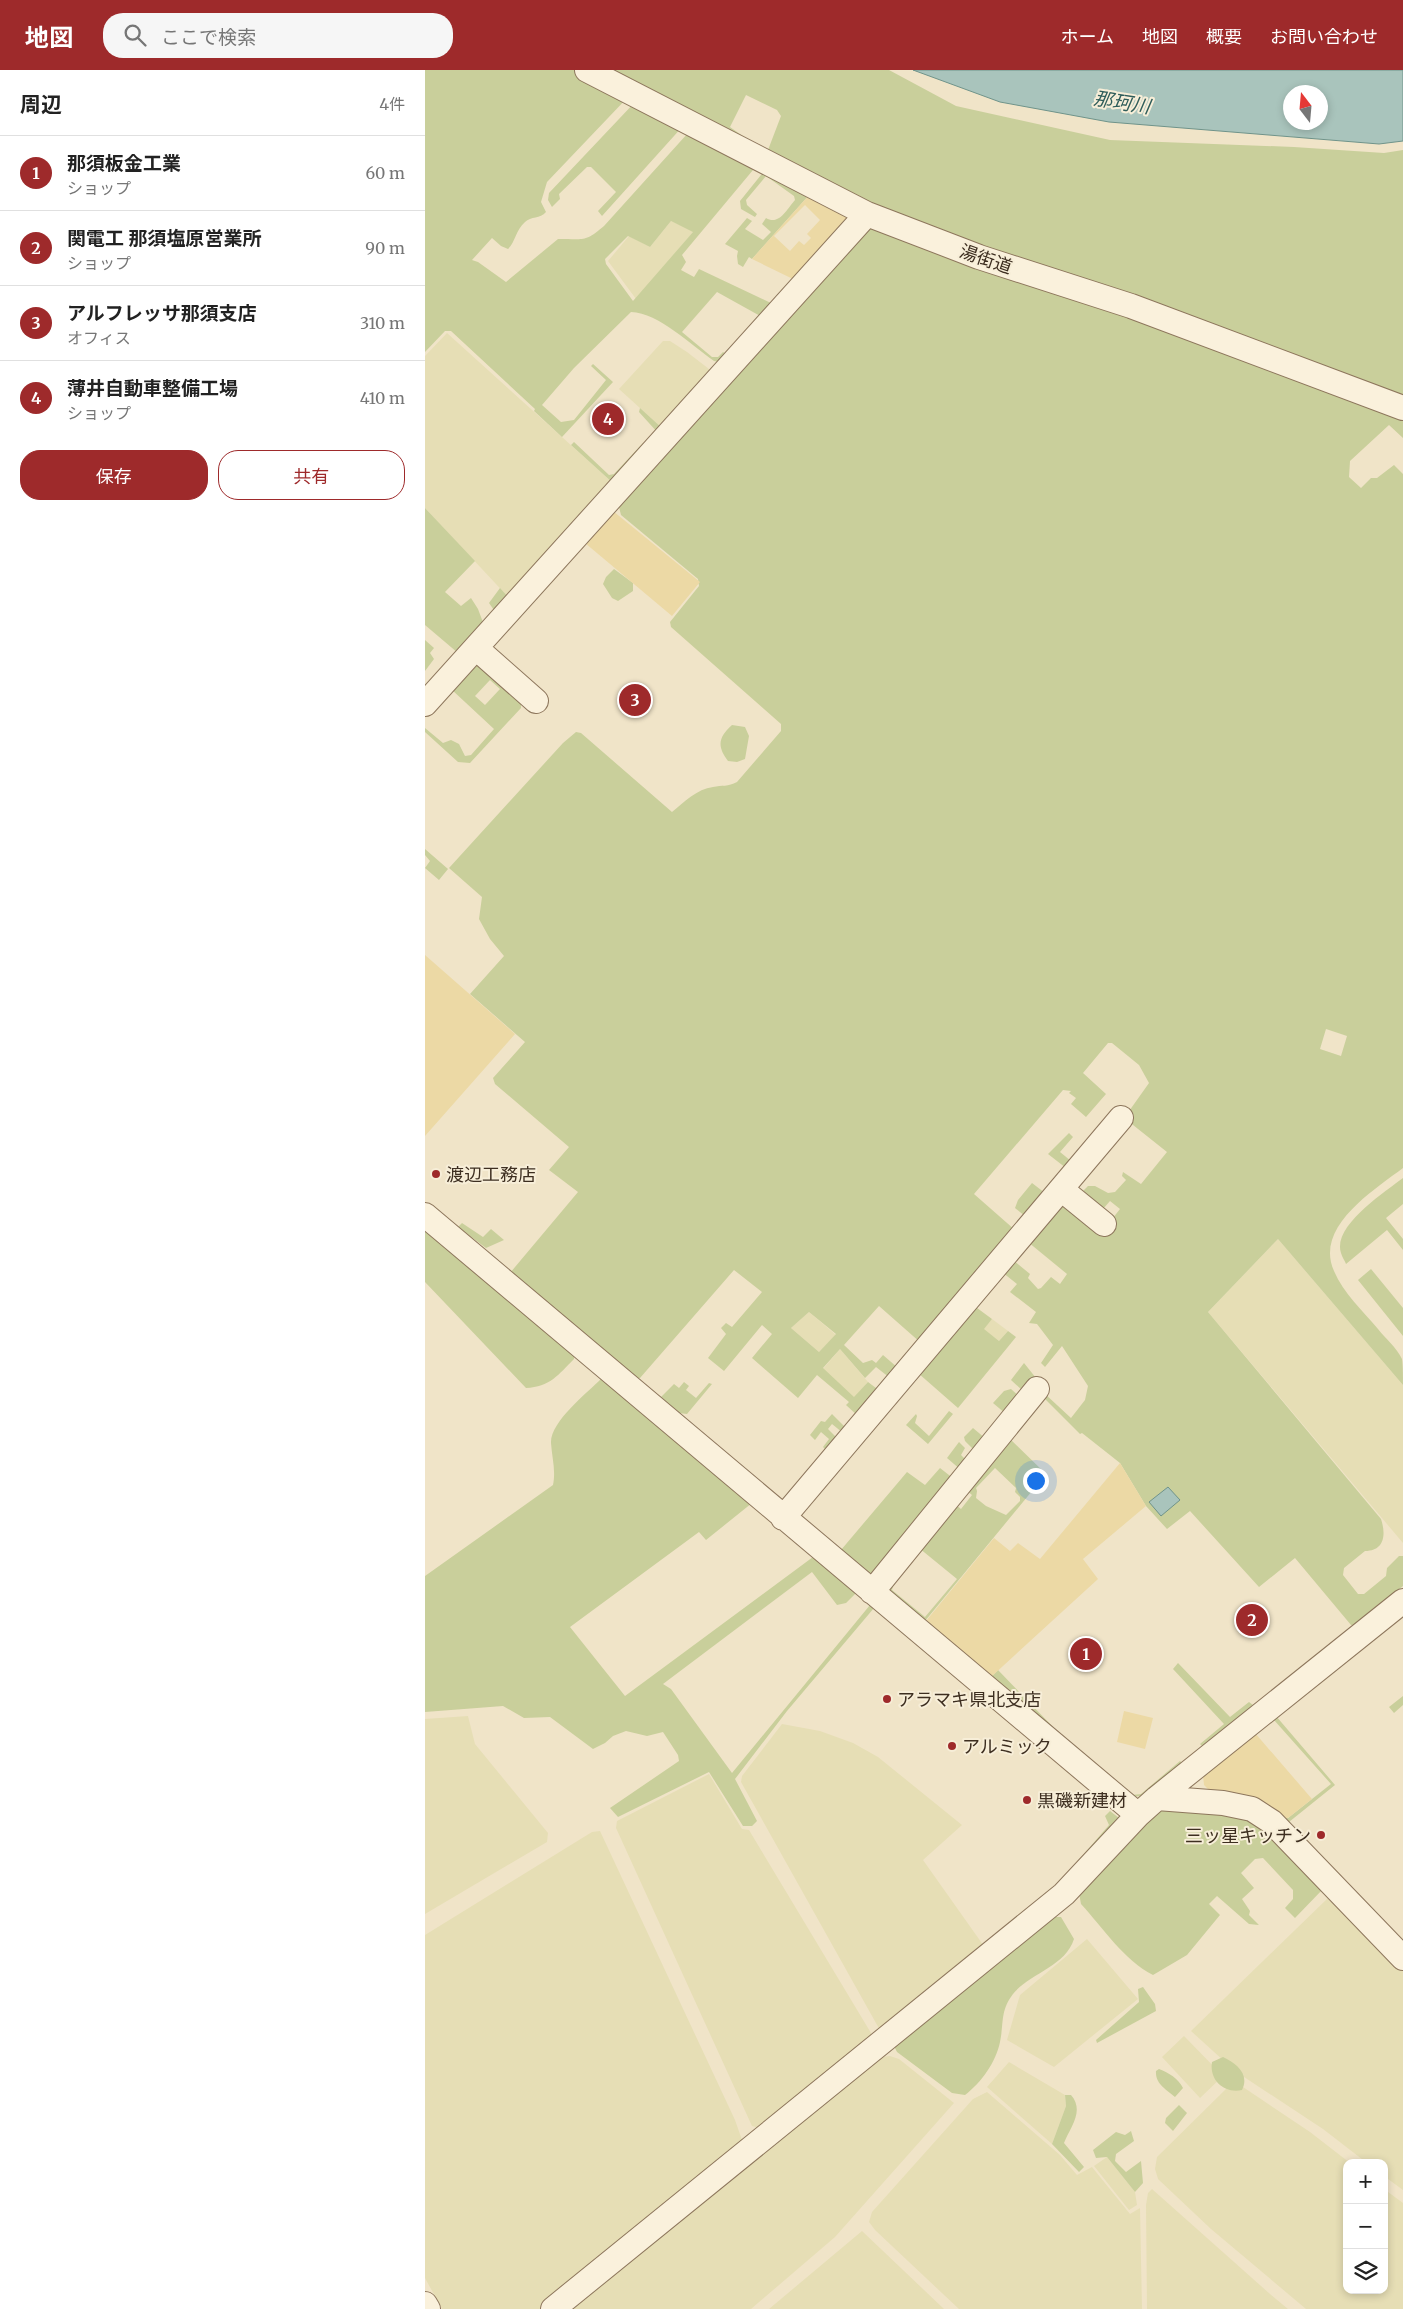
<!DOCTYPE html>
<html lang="ja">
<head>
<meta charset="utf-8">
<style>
  body { margin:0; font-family:Merriweather,"Noto Sans JP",serif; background:#f6f6f6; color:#222 }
  .controls { position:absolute; right:15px; bottom:15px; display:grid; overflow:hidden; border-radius:10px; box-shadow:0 2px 8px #0003 }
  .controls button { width:45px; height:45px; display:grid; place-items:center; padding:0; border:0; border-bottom:1px solid #e0e0e0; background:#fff; color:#222; font:25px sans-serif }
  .compass { position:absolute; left:858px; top:15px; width:45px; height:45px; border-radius:50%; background:#fff; box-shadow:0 2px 8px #0003; rotate:344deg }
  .you { position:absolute; left:610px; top:1410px; width:18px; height:18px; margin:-12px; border:4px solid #fff; border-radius:50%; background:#1a73e8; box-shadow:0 0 0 8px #1a73e833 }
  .badge { display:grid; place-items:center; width:32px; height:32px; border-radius:50%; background:#9e2a2b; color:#fff; font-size:16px; font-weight:700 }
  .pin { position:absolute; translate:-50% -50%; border:2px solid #fff; box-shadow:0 1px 5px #0006 }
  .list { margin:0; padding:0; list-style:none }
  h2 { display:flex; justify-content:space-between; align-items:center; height:65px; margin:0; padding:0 20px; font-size:21px }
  h2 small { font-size:16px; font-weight:400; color:#767676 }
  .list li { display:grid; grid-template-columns:32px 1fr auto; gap:15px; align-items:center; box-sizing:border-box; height:75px; padding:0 20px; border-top:1px solid #e0e0e0 }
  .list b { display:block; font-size:19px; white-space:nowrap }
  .list p { margin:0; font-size:16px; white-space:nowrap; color:#767676 }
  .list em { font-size:16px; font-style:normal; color:#767676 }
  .actions { display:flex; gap:10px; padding:15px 20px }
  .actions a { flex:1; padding:11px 0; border:1px solid #9e2a2b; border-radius:20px; text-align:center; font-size:18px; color:#9e2a2b }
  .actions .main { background:#9e2a2b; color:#fff }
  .icon { flex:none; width:28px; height:28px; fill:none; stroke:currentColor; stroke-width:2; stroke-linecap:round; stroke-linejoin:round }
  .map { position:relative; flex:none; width:978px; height:2239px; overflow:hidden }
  header { display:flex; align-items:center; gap:30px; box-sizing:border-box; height:70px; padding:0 25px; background:#9e2a2b; color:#fff }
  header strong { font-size:24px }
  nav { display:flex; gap:28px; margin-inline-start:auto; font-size:18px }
  .search { width:350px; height:45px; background:#f6f6f6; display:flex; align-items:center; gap:12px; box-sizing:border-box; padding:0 18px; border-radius:20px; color:#767676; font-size:19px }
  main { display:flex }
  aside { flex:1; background:#fff }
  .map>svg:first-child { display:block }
  .farmland { fill:#e6deb5 }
  .green { fill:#c9cf9b; fill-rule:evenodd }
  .sand { fill:#ecd9a5; fill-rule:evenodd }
  .water { fill:#a9c4bc; stroke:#6f938a; fill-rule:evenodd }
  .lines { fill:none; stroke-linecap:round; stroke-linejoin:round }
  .minor-casing { stroke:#8d765c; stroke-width:26 }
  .minor { stroke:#faf1dc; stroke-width:24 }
  .poi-dot { fill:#9e2a2b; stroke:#f7eed8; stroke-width:2 }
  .labels { text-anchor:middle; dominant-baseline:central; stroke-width:4; stroke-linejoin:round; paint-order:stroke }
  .street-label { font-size:18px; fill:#3d2e20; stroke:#f7eed8 }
  .poi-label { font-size:18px; fill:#3d2e20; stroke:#f7eed8; text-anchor:start }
  .water-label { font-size:19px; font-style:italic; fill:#2f5d5a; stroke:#f7eed8 }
</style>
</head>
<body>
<header>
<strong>地図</strong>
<div class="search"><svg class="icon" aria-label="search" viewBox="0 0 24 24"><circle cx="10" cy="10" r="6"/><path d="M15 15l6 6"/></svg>ここで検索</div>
<nav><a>ホーム</a><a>地図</a><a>概要</a><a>お問い合わせ</a></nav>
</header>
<main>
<aside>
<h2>周辺<small>4件</small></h2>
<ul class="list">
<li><span class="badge">1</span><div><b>那須板金工業</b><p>ショップ</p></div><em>60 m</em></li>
<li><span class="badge">2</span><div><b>関電工 那須塩原営業所</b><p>ショップ</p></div><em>90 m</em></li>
<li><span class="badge">3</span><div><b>アルフレッサ那須支店</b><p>オフィス</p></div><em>310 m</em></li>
<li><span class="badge">4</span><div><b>薄井自動車整備工場</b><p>ショップ</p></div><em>410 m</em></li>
</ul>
<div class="actions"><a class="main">保存</a><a>共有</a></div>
</aside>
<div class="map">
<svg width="978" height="2239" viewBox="0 0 978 2239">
  <rect width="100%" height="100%" fill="#f0e4c8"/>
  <path class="farmland" d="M 246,151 L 269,161 L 211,229 L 183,191 L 204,166 L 225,177 Z
    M 22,263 L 189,414 L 85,529 L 0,438 L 0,286 Z
    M 238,271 L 245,271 L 262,282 L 284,299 L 286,302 L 237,358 L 194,319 Z
    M 853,1169 L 978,1315 L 978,1473 L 783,1242 Z
    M 384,1242 L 411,1265 L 394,1282 L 366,1258 Z
    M 567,1249 L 583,1261 L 574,1271 L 558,1259 Z
    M 415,1279 L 443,1312 L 429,1328 L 398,1299 Z
    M 43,1646 L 50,1674 L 123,1763 L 122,1772 L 0,1844 L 0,1649 Z
    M 357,1654 L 395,1661 L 428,1673 L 453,1687 L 537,1755 L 498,1790 L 561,1879 L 456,1962 L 316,1712 L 317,1706 Z
    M 284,1704 L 317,1759 L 324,1760 L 449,1968 L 337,2059 L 327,2056 L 191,1758 L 192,1751 Z
    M 175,1761 L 310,2050 L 317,2070 L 314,2077 L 115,2239 L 17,2239 L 0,2208 L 0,1865 L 167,1762 Z
    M 912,1826 L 978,1900 L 978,2120 L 959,2106 L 959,2093 L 942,2093 L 898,2059 L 810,2001 L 766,1961 L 903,1828 Z
    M 662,1869 L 713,1929 L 629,1997 L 582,1970 L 595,1925 Z
    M 759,1966 L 798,2006 L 775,2028 L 737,1987 Z
    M 465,1986 L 474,1989 L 529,2033 L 410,2167 L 326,2239 L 146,2239 L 456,1987 Z
    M 584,1992 L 640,2025 L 641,2036 L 627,2074 L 562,2017 Z
    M 818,2017 L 885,2062 L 925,2093 L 922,2093 L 922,2220 L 959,2220 L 959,2119 L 978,2133 L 978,2239 L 881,2239 L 786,2159 L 733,2109 L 730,2099 L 732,2087 L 802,2018 Z
    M 562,2022 L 635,2085 L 652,2105 L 667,2097 L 705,2144 L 715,2138 L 717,2239 L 534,2239 L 450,2160 L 444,2152 L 447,2142 L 548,2029 Z
    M 682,2087 L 710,2122 L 712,2135 L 704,2140 L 669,2096 Z
    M 727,2119 L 845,2224 L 863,2239 L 722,2239 L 721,2135 L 723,2123 Z
    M 437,2161 L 519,2239 L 344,2239 Z"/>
  <path class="green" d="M 0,0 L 151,0 L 203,27 L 122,112 L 116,132 L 121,142 C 115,149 106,146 100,152 C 90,161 91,171 83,179 L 76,176 L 67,168 L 47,190 L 53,192 L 81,212 L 133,169 C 158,168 158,174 179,156 L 263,63 L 329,94 L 328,100 L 257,185 L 261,192 L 256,200 L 269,207 L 274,199 L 348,234 L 337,247 L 292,222 L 257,262 L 287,287 L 293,287 L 298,282 L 301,284 L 294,292 L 289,291 C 266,275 234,243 206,242 L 149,298 L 117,335 L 136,352 L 149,350 L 181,310 L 166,296 L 168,294 L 188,312 L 137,367 L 109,341 L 110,339 L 26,261 L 20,261 L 0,282 ZM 246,151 L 268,162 L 208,231 L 181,194 L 180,189 L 203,166 L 225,177 Z
    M 179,0 L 464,0 L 531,36 L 685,70 L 869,77 L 959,83 L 978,80 L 978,368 L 964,355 L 925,391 L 924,407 L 936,418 L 946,408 L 952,408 L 969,395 L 978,404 L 978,1098 C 949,1120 889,1157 909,1201 C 918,1223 938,1241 953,1259 C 960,1268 972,1278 977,1289 C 978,1295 978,1308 978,1315 L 853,1169 L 783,1242 L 956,1449 C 961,1464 960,1481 940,1481 L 919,1498 L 918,1505 L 933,1524 L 939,1524 L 961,1506 L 962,1498 L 974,1486 L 978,1486 L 978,1516 L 931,1555 L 926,1555 L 870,1488 L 834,1517 L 765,1441 L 742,1459 L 721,1436 L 695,1393 L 657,1363 L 655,1364 L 617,1326 L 619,1323 L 646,1348 L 660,1330 L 663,1316 L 637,1276 L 620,1297 L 616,1293 L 628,1275 L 612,1254 L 604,1253 L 611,1242 L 585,1222 L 592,1214 L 577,1202 L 588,1190 L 605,1204 L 603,1208 L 613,1219 L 616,1218 L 626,1207 L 635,1214 L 642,1204 L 603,1172 L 631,1137 L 643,1137 L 676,1163 L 695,1139 L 685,1131 L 678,1139 L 657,1122 L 663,1116 L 670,1116 L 683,1123 L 690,1122 L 701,1110 L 697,1106 L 698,1102 L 716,1114 L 742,1082 L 703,1051 L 702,1044 L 724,1013 L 714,995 L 687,973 L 683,973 L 658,1003 L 681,1024 L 661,1047 L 646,1034 L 651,1028 L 644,1023 L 646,1021 L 638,1020 L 549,1124 L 590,1160 L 496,1273 L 454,1236 L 419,1275 L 438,1293 L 447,1290 L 451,1293 L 458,1285 L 473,1298 L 465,1308 L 451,1297 L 440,1308 L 415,1279 L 398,1298 L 429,1327 L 443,1312 L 455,1321 L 433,1346 L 421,1335 L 424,1332 L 392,1305 L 373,1328 L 327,1288 L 347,1264 L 337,1255 L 299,1301 L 283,1288 L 301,1264 L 296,1258 L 301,1253 L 307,1257 L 337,1222 L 309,1200 L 215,1308 L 209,1308 L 85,1203 L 153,1122 L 124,1100 L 144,1077 L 70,1014 L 68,1008 L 100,972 L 45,924 L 79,886 L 65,869 L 54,849 L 57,827 L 24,798 L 138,673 L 151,662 L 156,663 L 247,742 C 259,732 272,719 288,717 C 297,715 303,717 312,712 L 356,661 L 356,654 L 246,557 L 245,552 L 274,516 L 273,509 L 196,445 L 193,433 L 450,140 L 343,86 L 343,80 L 356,46 L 352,40 L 321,25 L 305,57 L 322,69 ZM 901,959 L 922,966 L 916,986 L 895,979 ZM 384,1242 L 411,1264 L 394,1282 L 366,1258 Z
    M 211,31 L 258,56 L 177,146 L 173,141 L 191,122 L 166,97 L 162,97 L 134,124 L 135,129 L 127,137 L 123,130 L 124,123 Z
    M 340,100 L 385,124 L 327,189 L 324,187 L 318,197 L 313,194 L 312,186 L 313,181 L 300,174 L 322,148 L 327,151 L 320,159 L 338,170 L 346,162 L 337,154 L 341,148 C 354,156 362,139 370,130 L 369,126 L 341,106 L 321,130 L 322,135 L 332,144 L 330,147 L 316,139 L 315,131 Z
    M 215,338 L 237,358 L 233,363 L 214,342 Z
    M 149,372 L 184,405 L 189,404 L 218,373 L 223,376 L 189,414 L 146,375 Z
    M 0,438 L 50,491 L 20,522 L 36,536 L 46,528 L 53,539 L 59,555 L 33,583 L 0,555 Z
    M 189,499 L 208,513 L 208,521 L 193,531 L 187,528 L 178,514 L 181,507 Z
    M 75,518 L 85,529 L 71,543 L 64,533 Z
    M 0,570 L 9,578 L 5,583 L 9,589 L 0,601 Z
    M 49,594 L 57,594 L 96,629 L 96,638 L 45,693 L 33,692 L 0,662 L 0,658 L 18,673 L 26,670 L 34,674 L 40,686 L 46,685 L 69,659 L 26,619 ZM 65,610 L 75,619 L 60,635 L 50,626 Z
    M 307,655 L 320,657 L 324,666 L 320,689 L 312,692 L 303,691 C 292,676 293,668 307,655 Z
    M 0,779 L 23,799 L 14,810 L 0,798 L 5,791 L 0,785 Z
    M 644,1063 L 648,1067 L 635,1082 L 646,1091 L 641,1098 L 623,1084 Z
    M 978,1108 L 978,1134 L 961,1148 L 978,1169 L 978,1180 L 962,1160 L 921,1194 C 920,1191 917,1187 916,1183 C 907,1156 960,1122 978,1108 Z
    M 607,1113 L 620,1123 L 601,1147 L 590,1138 L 593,1130 Z
    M 37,1153 L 58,1167 L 66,1159 L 79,1170 L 61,1178 L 33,1157 Z
    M 0,1154 L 149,1280 L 149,1289 C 133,1305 125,1317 101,1318 L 0,1212 Z
    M 946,1199 L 978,1238 L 978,1266 L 933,1210 Z
    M 548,1235 L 567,1249 L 559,1259 L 574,1271 L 583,1261 L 591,1267 L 533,1338 L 493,1303 Z
    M 599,1293 L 611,1308 L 599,1322 L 586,1310 Z
    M 184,1308 L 327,1433 L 281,1470 L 274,1462 L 145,1557 L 200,1626 L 388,1487 L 431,1523 L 421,1533 L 412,1535 L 387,1502 L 238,1614 L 246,1619 L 307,1703 L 445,1535 L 449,1538 L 362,1641 L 310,1709 L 332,1751 L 327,1756 L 318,1756 L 284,1702 L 193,1747 L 185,1738 L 254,1691 L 253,1685 L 238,1662 L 222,1666 L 201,1661 L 188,1666 L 180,1673 L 168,1679 L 125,1647 L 99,1648 L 78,1636 L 0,1642 L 0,1506 L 128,1415 C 131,1400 127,1388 126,1373 C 125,1352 162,1323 176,1309 Z
    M 259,1312 L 264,1316 L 261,1320 L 271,1328 L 284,1313 L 287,1314 L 262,1344 L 254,1343 L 236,1327 L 249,1314 L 254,1318 Z
    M 586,1319 L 595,1327 L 581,1344 L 568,1333 L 579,1321 Z
    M 524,1341 L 528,1344 L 503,1374 L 481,1355 L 491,1344 L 492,1346 L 490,1353 L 504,1366 Z
    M 407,1344 L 422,1359 L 418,1363 L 407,1354 L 403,1359 L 413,1369 L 402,1381 L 398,1377 L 404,1369 L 396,1362 L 390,1370 L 385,1365 L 396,1351 L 400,1352 Z
    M 548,1358 L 561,1369 L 551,1382 L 540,1371 L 539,1367 Z
    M 583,1367 L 621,1404 L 500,1551 L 463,1520 L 465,1513 L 468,1516 L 467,1520 L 500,1547 L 532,1509 L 494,1478 L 530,1434 L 536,1439 L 547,1425 L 541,1420 ZM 570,1398 L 591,1418 L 590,1422 L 595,1427 L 595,1431 L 581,1445 L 561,1436 L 551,1428 L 552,1421 L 551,1418 Z
    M 534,1372 L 540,1378 L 536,1385 L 543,1392 L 536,1400 L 522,1388 Z
    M 515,1398 L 529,1409 L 453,1502 L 444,1504 L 416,1480 L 482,1402 L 500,1415 Z
    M 753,1593 L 805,1647 L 824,1632 L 828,1635 L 777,1676 L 775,1674 L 799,1654 L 748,1599 Z
    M 573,1600 L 630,1659 L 629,1660 L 566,1607 Z
    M 978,1626 L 978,1635 L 969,1643 L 964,1637 Z
    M 851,1646 L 910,1715 L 864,1752 L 855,1752 L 845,1740 L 863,1748 L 906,1714 L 849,1650 Z
    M 642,1669 L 707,1725 L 716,1724 L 755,1691 L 757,1693 L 716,1726 L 706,1727 L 641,1671 Z
    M 732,1737 L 827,1744 L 898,1819 L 870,1848 L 860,1838 L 868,1829 L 868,1820 L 838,1788 L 830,1789 L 816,1803 L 829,1818 L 817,1829 L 825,1841 L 824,1845 L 834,1855 L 824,1854 L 792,1826 L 784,1834 L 795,1845 L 762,1885 L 728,1905 C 699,1890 678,1858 656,1834 L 654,1823 Z
    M 685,1741 L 694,1748 L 657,1798 L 651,1793 L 684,1755 L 680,1746 Z
    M 624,1847 L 636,1847 L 649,1869 C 640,1897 605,1903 588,1924 C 575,1941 579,1953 575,1972 C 571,1992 556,2013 540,2025 L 527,2023 L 472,1982 L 469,1976 Z
    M 718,1917 L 730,1934 L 731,1941 L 672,1973 L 671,1970 L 714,1932 L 713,1919 Z
    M 798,1987 C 811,1993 825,2004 817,2020 C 799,2024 784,2010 787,1992 Z
    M 734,1999 C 744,2003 753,2008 758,2018 L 750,2027 C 742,2020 730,2014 731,2001 Z
    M 640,2025 L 646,2025 C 660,2041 645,2058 639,2073 L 659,2097 L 654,2102 L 627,2074 L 641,2036 Z
    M 754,2035 L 762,2043 L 748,2061 L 740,2053 L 741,2048 Z
    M 706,2061 L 709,2071 L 691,2084 L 690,2091 L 701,2102 L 716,2091 L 718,2113 L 710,2122 L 682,2087 L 671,2088 L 668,2080 L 691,2062 L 700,2065 Z"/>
  <path class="sand" d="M 385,124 L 424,144 L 426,151 L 370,210 L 327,189 ZM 380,135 L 395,150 L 382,164 L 386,168 L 379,175 L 374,171 L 365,181 L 349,166 Z
    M 188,441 L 275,512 L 247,546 L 160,473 Z
    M 0,885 L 90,964 L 0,1066 Z
    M 695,1393 L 721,1436 L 658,1489 L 673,1509 L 566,1607 L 501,1551 L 569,1468 L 585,1481 L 593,1473 L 615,1489 Z
    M 699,1641 L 728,1648 L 720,1679 L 692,1672 Z
    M 830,1663 L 887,1729 L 863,1748 L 855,1748 L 784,1720 L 779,1715 L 778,1705 Z"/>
  <path class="water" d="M 488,0 L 978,0 L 978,71 L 954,74 L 684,52 L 575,32 ZM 866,22 L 896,22 L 896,52 L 866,52 Z
    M 743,1417 L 755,1430 L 736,1446 L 724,1432 Z"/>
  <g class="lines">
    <g class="minor-casing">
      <path id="minor" d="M 162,0 L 442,144 L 554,187 L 706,236 L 978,338
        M 51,578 L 111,631
        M 0,634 L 442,144
        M 636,1119 L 679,1154
        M 0,1145 L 713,1745
        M 358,1448 L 696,1048
        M 447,1522 L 612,1319
        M 732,1728 L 798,1733 L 827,1739 L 847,1752 L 978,1888
        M 0,2234 L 3,2239
        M 128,2239 L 639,1824 L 713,1745 L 732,1728 L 978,1531"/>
    </g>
    <use href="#minor" class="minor"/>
  </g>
  <g class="poi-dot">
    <circle cx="11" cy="1104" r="5"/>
    <circle cx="462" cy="1629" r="5"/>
    <circle cx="527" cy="1676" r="5"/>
    <circle cx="602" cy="1730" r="5"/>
    <circle cx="896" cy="1765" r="5"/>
  </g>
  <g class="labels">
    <g class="street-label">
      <text transform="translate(561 189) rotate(19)">湯街道</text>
    </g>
    <g class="poi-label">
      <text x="21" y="1104">渡辺工務店</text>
      <text x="472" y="1629">アラマキ県北支店</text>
      <text x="537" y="1676">アルミック</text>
      <text x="612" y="1730">黒磯新建材</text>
      <text x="886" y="1765" text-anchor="end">三ッ星キッチン</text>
    </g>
    <g class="water-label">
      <text transform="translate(697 32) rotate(9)">那珂川</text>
    </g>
  </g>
</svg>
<div class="controls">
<button>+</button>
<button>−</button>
<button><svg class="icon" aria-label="layers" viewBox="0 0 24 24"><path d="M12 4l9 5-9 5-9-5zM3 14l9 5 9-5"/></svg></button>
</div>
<svg class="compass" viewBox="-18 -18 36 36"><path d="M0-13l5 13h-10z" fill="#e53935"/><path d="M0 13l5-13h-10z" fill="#767676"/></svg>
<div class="you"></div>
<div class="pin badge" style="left:661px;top:1584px">1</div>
<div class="pin badge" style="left:827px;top:1550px">2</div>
<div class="pin badge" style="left:210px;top:630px">3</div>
<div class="pin badge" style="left:183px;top:349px">4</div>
</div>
</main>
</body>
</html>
